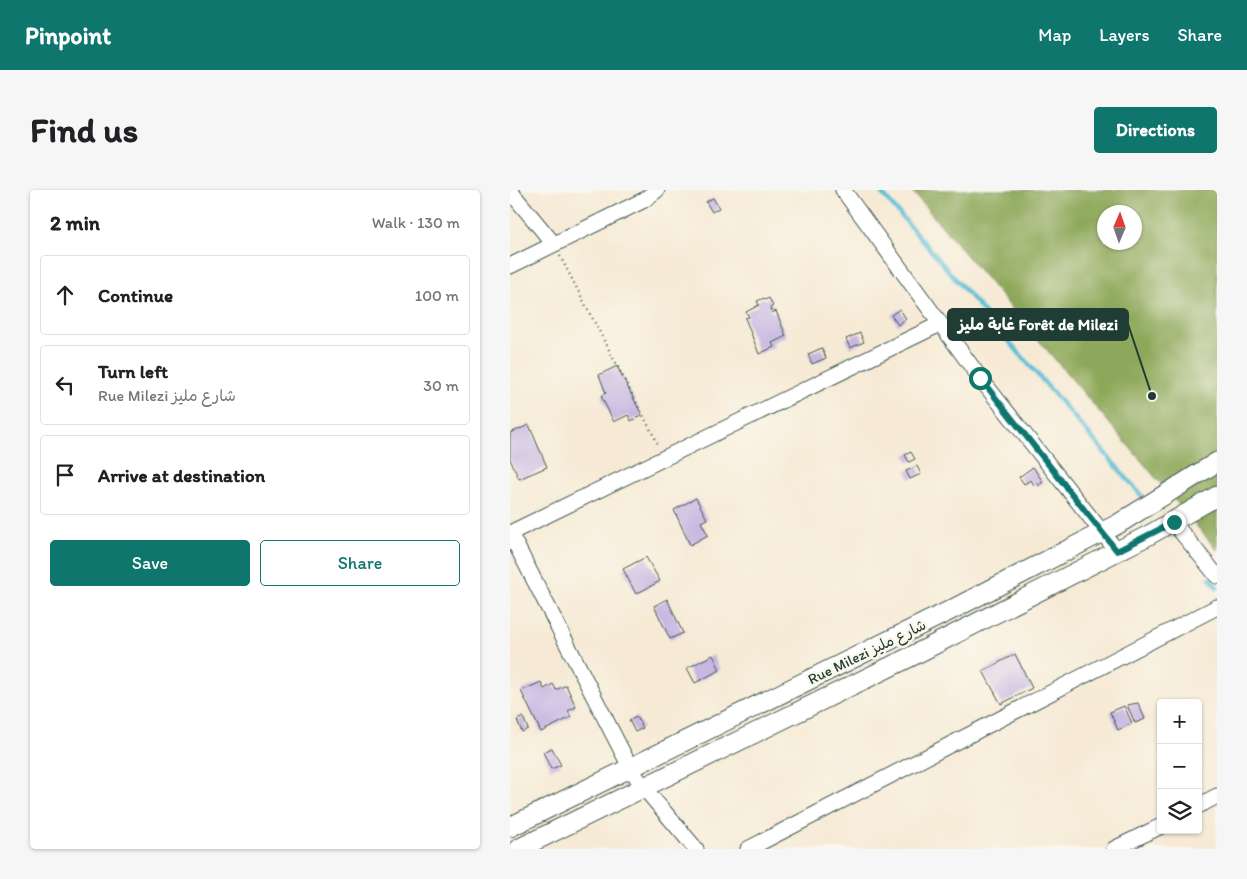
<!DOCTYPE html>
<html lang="en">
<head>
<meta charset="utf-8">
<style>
  body { margin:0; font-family:Itim,"Playpen Sans Arabic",sans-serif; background:#f6f6f6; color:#202124 }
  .controls { position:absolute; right:15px; bottom:15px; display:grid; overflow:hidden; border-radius:5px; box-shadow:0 1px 4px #0004 }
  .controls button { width:45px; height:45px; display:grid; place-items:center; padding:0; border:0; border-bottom:1px solid #e0e0e0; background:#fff; color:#202124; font:25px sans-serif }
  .compass { position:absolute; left:587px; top:15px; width:45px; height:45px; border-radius:50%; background:#fff; box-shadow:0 1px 4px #0004; rotate:2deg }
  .stop { position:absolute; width:15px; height:15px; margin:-11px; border:4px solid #0f766e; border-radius:50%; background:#fff }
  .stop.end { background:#0f766e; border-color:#fff; box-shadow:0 1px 5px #0008 }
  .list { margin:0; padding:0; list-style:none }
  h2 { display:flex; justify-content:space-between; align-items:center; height:65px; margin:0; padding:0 20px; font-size:21px }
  h2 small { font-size:16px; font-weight:400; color:#757577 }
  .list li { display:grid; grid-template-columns:32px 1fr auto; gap:15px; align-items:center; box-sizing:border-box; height:80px; margin:0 10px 10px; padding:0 10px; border:1px solid #e0e0e0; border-radius:5px }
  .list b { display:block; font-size:19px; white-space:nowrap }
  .list p { margin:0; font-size:16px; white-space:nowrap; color:#757577 }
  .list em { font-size:16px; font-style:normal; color:#757577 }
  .actions { display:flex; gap:10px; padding:15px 20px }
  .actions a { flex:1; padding:11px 0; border:1px solid #0f766e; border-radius:5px; text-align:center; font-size:18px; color:#0f766e }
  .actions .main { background:#0f766e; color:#fff }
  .icon { flex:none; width:28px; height:28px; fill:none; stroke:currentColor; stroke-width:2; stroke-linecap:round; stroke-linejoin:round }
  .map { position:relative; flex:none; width:707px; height:659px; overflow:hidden; border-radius:5px }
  header { display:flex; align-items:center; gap:30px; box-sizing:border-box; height:70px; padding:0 25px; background:#0f766e; color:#fff }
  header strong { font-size:24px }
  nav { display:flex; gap:28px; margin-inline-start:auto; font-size:18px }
  .intro { display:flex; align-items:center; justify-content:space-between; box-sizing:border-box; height:120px; padding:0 30px }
  h1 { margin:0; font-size:35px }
  .button { padding:12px 22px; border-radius:5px; background:#0f766e; color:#fff; font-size:18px; font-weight:700 }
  main { display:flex; gap:30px; padding:0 30px }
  aside { flex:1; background:#fff; border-radius:5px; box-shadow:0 1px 4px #0004 }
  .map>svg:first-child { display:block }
  .forest { fill:#8da85a; stroke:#567247; fill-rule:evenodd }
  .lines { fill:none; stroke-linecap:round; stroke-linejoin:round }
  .stream { stroke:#59bdd7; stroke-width:4.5 }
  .building { fill:#c8b7e2 }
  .minor-casing { stroke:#3f574c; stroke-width:17 }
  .tertiary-casing { stroke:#3f574c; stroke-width:21 }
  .path { stroke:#3f574c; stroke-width:2.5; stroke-dasharray:1 4; stroke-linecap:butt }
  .minor { stroke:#fff; stroke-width:15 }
  .tertiary { stroke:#fff; stroke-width:19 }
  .route { stroke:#0f766e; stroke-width:6 }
  .labels { text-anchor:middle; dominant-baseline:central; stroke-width:5; stroke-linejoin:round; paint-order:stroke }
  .street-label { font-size:15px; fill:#1f3d34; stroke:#fbf7ec }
  .leader { fill:none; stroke:#1f3d34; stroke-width:2 }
  .callout-dot { fill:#1f3d34; stroke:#fbf7ec; stroke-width:2 }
  .callout { fill:#1f3d34; stroke:#1f3d34; stroke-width:2 }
  .callout-label { font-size:16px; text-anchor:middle; font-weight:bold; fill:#fff }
</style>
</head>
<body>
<header>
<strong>Pinpoint</strong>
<nav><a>Map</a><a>Layers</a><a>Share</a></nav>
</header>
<div class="intro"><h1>Find us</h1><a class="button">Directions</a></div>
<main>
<aside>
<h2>2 min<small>Walk · 130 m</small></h2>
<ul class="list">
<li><svg class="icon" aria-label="ahead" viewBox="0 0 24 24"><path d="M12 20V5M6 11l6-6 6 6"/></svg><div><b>Continue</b></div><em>100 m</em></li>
<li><svg class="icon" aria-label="left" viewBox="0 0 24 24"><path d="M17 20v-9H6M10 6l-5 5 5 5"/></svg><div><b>Turn left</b><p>Rue Milezi شارع مليز</p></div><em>30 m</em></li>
<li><svg class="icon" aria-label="arrive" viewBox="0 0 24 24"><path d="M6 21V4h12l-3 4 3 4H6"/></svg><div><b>Arrive at destination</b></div></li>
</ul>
<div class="actions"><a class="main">Save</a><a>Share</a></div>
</aside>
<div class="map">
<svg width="707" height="659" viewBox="0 0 707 659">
  <rect width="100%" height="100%" fill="#fbf7ec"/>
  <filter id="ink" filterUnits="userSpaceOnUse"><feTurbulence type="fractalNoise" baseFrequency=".02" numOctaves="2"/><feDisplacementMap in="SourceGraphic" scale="10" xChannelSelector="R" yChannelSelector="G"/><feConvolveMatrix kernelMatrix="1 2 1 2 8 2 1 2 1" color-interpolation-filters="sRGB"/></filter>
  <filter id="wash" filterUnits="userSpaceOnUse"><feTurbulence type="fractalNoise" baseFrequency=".0096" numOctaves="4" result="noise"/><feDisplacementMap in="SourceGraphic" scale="20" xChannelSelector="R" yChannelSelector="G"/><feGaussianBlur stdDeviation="1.12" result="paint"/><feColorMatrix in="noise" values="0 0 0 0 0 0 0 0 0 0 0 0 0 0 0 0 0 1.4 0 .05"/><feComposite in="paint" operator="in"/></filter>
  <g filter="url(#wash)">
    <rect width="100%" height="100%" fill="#f6ead5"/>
    <path class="forest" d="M 401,0 L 707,0 L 707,360 ZM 594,22 L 624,22 L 624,52 L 594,52 Z"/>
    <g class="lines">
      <path class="stream" d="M 369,0 L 631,305
        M 700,388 L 707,397"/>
    </g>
    <g id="blocks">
      <path class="building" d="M 203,8 L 209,18 L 202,22 L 196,12 Z
        M 254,108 L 255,110 L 259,108 L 263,116 L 260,118 L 262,123 L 266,121 L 276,146 L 262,153 L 264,157 L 249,164 L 235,128 L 239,127 L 236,122 L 249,115 L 247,111 Z
        M 390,119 L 396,129 L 388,135 L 381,125 Z
        M 350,143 L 354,152 L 340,158 L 336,149 Z
        M 312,158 L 316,168 L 302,174 L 298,164 Z
        M 107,176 L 132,225 L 121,231 L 118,225 L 104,232 L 91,206 L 96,203 L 89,185 Z
        M 19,235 L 37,277 L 9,289 L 0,269 L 0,243 Z
        M 401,262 L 405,269 L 399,272 L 395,265 Z
        M 407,276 L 411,284 L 400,289 L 396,281 Z
        M 523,277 L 533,292 L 528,296 L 526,293 L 524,295 L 521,290 L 514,294 L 509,287 Z
        M 186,308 L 197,329 L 191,332 L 198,345 L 180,355 L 164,320 Z
        M 136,367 L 150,391 L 126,404 L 113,379 Z
        M 157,409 L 173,443 L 160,449 L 144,416 Z
        M 505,464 L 522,498 L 491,514 L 473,481 Z
        M 203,465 L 210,480 L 185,493 L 177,478 Z
        M 31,492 L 34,499 L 43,494 L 46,500 L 56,495 L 66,517 L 58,521 L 61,527 L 31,542 L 11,501 Z
        M 628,513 L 635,529 L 625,533 L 617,515 Z
        M 614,516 L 622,533 L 608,540 L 600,522 Z
        M 13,527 L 18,539 L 12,542 L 7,530 Z
        M 127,527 L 133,538 L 125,542 L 119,530 Z
        M 42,558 L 51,575 L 41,579 L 33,562 Z"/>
    </g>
  </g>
  <g filter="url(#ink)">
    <use href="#blocks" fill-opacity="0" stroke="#3f574c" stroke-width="1"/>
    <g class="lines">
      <g class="minor-casing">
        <path id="minor" d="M 333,0 L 470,188 L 607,361
          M 0,1 L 43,53
          M 0,76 L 134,10 L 147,0
          M 663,332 L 707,386
          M 0,343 L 430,134
          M 0,343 L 121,579 L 134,598 L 186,659
          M 688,616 L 707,606
          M 238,659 L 707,417
          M 604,659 L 651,636"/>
      </g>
      <g class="tertiary-casing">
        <path id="tertiary" d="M 0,637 L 443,419 L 608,334 L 707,272
          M 8,659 L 400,467 L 639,345 L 707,306"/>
      </g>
      <path class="path" d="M 50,66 L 148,254"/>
      <use href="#minor" class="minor"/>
      <use href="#tertiary" class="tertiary"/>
    </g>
  </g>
  <g class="lines" filter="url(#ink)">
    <path class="route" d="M 470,188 L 607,361 L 664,332"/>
  </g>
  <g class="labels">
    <g class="street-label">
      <text transform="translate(357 462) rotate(-26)">Rue Milezi شارع مليز</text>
    </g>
  </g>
  <path class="leader" d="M642 206L618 134"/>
  <circle class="callout-dot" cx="642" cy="206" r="5"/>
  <rect class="callout" x="438" y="119" width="180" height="31" rx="5"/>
  <g class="callout-label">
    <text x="528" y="140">غابة مليز Forêt de Milezi</text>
  </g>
</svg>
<div class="controls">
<button>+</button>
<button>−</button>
<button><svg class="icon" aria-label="layers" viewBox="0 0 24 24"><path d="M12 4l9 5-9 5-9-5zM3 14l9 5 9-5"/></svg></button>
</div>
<svg class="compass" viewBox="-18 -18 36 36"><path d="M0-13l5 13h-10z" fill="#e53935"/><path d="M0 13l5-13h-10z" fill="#757577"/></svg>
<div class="stop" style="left:470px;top:188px"></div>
<div class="stop end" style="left:664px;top:332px"></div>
</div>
</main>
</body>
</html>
